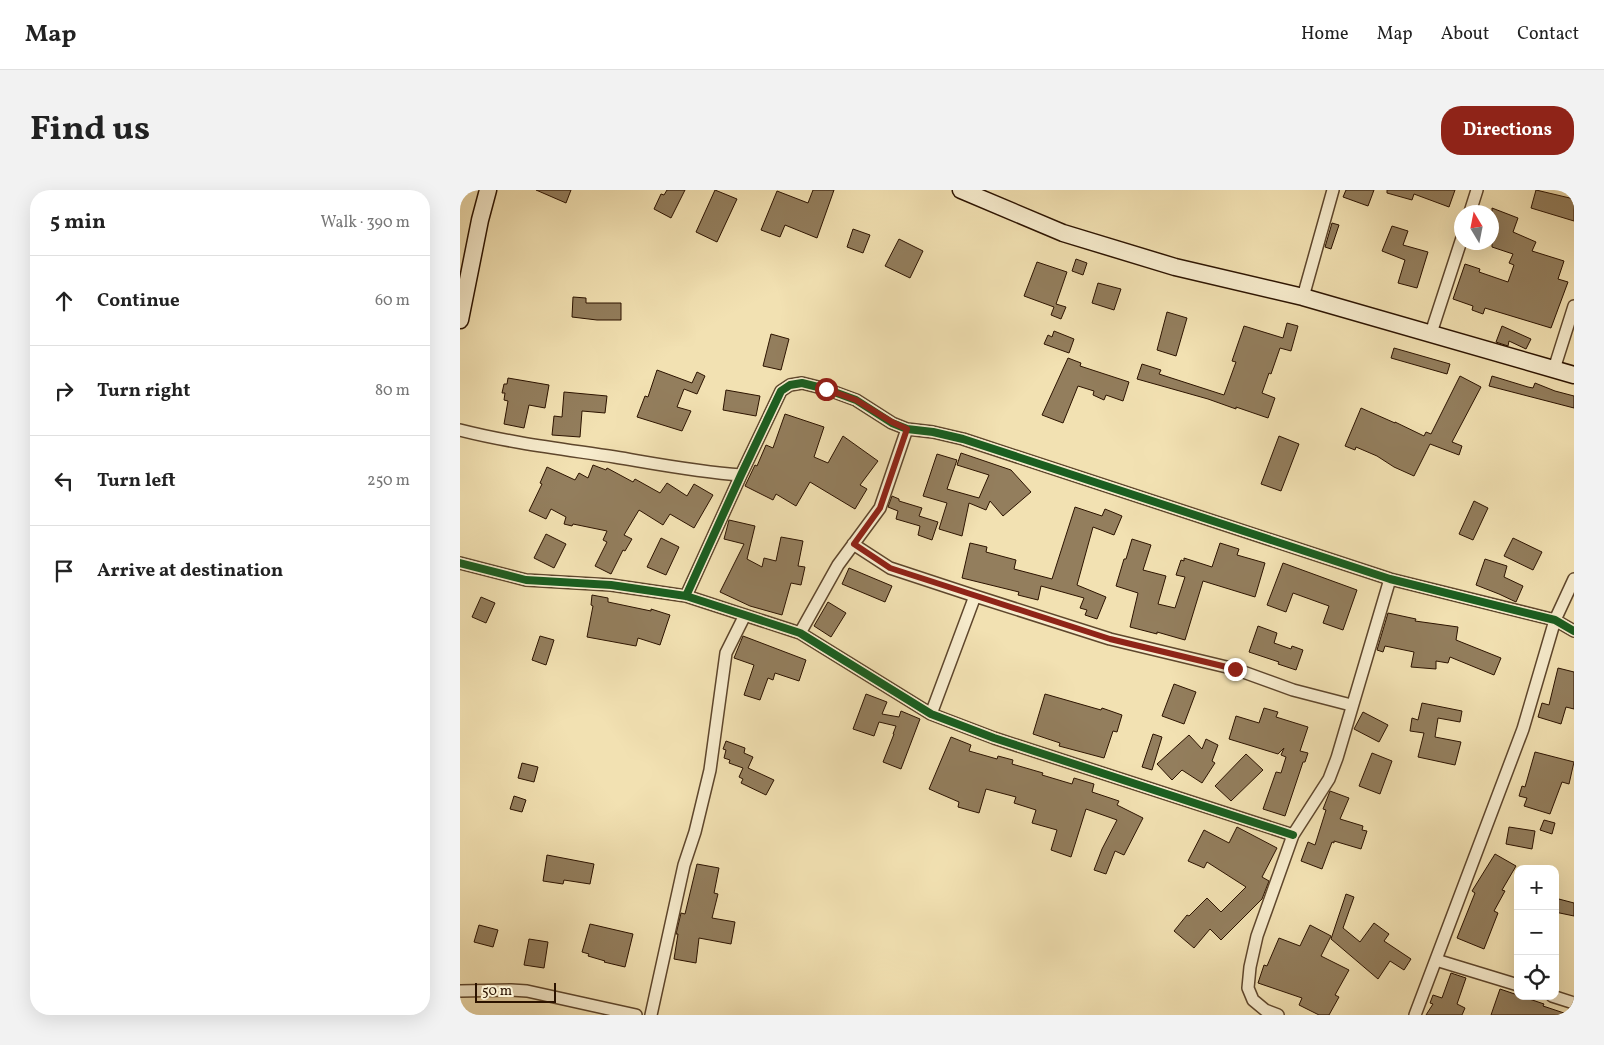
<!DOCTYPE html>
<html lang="en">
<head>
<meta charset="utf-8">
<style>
  body { margin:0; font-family:Vollkorn,serif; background:#f2f2f2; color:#222 }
  .controls { position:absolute; right:15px; bottom:15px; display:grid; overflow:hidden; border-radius:10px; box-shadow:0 5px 20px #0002 }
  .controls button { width:45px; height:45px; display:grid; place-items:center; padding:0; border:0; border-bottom:1px solid #e0e0e0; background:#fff; color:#222; font:25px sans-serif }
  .compass { position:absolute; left:994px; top:15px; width:45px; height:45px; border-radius:50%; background:#fff; box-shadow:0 5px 20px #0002; rotate:350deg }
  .scale { position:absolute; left:15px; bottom:12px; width:81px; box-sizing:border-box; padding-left:5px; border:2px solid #2c1300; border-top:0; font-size:14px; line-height:18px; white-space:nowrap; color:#2c1300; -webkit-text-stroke:4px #f7eccd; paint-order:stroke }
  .stop { position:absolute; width:15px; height:15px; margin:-11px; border:4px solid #8f2418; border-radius:50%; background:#fff }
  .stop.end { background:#8f2418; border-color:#fff; box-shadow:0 1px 5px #0008 }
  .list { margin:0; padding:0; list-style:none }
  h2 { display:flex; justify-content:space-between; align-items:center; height:65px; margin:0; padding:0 20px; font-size:21px }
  h2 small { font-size:16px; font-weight:400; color:#767676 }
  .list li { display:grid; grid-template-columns:32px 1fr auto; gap:15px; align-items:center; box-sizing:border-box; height:90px; padding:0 20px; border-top:1px solid #e0e0e0 }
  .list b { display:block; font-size:19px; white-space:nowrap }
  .list em { font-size:16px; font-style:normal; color:#767676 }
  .icon { flex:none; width:28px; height:28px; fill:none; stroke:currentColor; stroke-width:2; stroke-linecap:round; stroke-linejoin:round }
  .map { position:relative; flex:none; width:1114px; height:825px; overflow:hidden; border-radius:20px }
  header { display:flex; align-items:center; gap:30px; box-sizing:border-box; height:70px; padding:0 25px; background:#fff; border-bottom:1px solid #e0e0e0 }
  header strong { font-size:24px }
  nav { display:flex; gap:28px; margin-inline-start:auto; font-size:18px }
  .intro { display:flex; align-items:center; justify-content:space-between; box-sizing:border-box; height:120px; padding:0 30px }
  h1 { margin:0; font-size:35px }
  .button { padding:12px 22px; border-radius:20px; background:#8f2418; color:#fff; font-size:18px; font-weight:700 }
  main { display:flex; gap:30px; padding:0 30px }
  aside { flex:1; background:#fff; border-radius:20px; box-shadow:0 5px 20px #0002 }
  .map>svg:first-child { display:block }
  .building { fill:#937e5d; stroke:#2c1300 }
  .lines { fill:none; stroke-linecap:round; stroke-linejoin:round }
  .street-casing { stroke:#5e462c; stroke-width:14 }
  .secondary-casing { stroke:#2c1300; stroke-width:19 }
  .street { stroke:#f7eccd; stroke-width:11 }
  .secondary { stroke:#f7eccd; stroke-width:16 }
  .cycleway-casing { stroke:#f7eccd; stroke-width:11 }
  .cycleway { stroke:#1b5e20; stroke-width:8 }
  .route { stroke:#8f2418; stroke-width:6 }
</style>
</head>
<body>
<header>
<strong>Map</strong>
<nav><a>Home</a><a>Map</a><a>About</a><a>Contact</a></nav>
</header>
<div class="intro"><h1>Find us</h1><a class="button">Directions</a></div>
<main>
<aside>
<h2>5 min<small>Walk · 390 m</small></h2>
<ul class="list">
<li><svg class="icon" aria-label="ahead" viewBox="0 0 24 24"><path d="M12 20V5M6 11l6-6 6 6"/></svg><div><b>Continue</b></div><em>60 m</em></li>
<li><svg class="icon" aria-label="right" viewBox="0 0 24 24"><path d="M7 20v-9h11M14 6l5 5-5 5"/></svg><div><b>Turn right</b></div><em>80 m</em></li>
<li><svg class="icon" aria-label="left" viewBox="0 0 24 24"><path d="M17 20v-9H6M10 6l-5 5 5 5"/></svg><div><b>Turn left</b></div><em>250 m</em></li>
<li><svg class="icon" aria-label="arrive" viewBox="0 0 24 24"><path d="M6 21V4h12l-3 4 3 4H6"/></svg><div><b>Arrive at destination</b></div></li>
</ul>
</aside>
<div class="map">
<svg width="1114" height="825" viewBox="0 0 1114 825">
  <rect width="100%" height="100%" fill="#f2e1b2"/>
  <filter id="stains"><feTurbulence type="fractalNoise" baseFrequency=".004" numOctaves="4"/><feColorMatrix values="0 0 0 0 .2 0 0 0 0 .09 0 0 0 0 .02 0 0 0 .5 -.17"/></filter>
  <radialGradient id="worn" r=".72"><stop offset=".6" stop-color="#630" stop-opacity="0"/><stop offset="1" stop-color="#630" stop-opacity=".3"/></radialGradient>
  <path class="building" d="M 76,0 L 111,0 L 106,13 Z
    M 207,0 L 225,0 L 211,28 L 194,19 L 201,4 L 204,5 Z
    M 255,0 L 277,9 L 257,52 L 236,42 Z
    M 353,0 L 374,0 L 357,48 L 325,35 L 320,47 L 301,40 L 317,1 L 348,13 Z
    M 886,0 L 914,0 L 908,16 L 883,7 Z
    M 927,0 L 995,0 L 989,17 L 954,4 L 952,10 L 927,3 Z
    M 1076,0 L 1114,9 L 1114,31 L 1071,18 Z
    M 1032,18 L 1058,28 L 1053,42 L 1076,52 L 1072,61 L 1104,71 L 1098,89 L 1108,92 L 1091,138 L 1025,118 L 1023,124 L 1012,120 L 1013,116 L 993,109 L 1005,74 L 1020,79 L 1019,82 L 1048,92 L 1054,75 L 1049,73 L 1053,64 L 1032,57 Z
    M 872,33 L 879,35 L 871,59 L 865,57 Z
    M 932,36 L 948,41 L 943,55 L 968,62 L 957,98 L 938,93 L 945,70 L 922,61 Z
    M 393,39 L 410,45 L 403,63 L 387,57 Z
    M 439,49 L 463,61 L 450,88 L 425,76 Z
    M 616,69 L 627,73 L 623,85 L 612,81 Z
    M 577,72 L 607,82 L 596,114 L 606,117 L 601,129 L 591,125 L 594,117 L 564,106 Z
    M 638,93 L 661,99 L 654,120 L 632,113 Z
    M 113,107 L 126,108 L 126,113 L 161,113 L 161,130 L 137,130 L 112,127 Z
    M 707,122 L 727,128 L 716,166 L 697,160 Z
    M 827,133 L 838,136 L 831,161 L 820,158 L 811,184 L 809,183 L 802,203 L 815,208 L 808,228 L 776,217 L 776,219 L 748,209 L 677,189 L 682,174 L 701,180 L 699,184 L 764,205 L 776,172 L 772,171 L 784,136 L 823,148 Z
    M 1042,136 L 1071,149 L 1066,159 L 1049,151 L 1048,156 L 1036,152 Z
    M 594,141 L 614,149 L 609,163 L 584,154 L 588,145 L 592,147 Z
    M 311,144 L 329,149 L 321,180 L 303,176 Z
    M 934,158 L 990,174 L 987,184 L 931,168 Z
    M 608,168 L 621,173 L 620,176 L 669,192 L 663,211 L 646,205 L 644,210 L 633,205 L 634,201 L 618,196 L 603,233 L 582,225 Z
    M 197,180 L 232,193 L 237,182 L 245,186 L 237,204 L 224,199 L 217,217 L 231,221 L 222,241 L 177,227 L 185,206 L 188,207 Z
    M 1000,186 L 1021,197 L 992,252 L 1002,256 L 999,265 L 970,254 L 954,286 L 934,277 L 917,266 L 896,257 L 895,260 L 885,256 L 901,218 L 935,233 L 935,232 L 964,246 L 966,242 L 971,244 Z
    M 1032,186 L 1068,197 L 1073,198 L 1075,193 L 1095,201 L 1114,206 L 1114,218 L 1029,196 Z
    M 48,188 L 89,195 L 85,218 L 69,215 L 64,238 L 44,234 L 48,211 L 44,210 L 45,203 L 42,203 L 44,194 L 47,194 Z
    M 266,200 L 300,206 L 296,226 L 263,220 Z
    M 104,202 L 147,206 L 145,223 L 122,221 L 120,247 L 92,245 L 94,226 L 102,227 Z
    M 325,224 L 364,237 L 354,267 L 368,273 L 383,246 L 418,271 L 400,295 L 407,299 L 395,319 L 350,292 L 336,316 L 316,304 L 313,310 L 285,296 L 295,275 L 297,276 L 306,255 L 313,258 Z
    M 819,246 L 839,254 L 821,301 L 801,294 Z
    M 501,263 L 551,280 L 571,302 L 543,326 L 530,311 L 526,320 L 509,313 L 502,346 L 479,339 L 487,313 L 463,306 L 477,264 L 497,270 L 487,299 L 519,308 L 529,285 L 497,275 Z
    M 133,275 L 146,280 L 147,278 L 173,292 L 175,289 L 200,303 L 207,293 L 227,306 L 234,294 L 253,305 L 234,338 L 210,324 L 203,335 L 179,320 L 164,345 L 172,349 L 165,361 L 163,360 L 151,384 L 135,376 L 147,352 L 143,350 L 147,341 L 113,334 L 112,336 L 104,334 L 106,327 L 91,319 L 86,329 L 69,321 L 82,294 L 80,293 L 87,277 L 115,290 L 119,283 L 128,288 Z
    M 432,306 L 439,309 L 439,311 L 462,318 L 459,326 L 478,332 L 472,350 L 458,345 L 460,336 L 436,329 L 438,321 L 428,317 Z
    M 1014,311 L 1028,318 L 1013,350 L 999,344 Z
    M 615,317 L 642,326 L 645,319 L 662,326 L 654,345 L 633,337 L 617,395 L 646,407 L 637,429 L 625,425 L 627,420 L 620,418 L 624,408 L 581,396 L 578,410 L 558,405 L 559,402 L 502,388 L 510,353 L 527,357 L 526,362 L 556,370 L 554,379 L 592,389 Z
    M 269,330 L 295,336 L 287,369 L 302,377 L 304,368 L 316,371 L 321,347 L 343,351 L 338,376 L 345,377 L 341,395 L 331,393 L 322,425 L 290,416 L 260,402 L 284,354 L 264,349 Z
    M 86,344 L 106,354 L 94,378 L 74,368 Z
    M 201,348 L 219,357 L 206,385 L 187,377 Z
    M 1053,348 L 1082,362 L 1073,380 L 1044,366 Z
    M 672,349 L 691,355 L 683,380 L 706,386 L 698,414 L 715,418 L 725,387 L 716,385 L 721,370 L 724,371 L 724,368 L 752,377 L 760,353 L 779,359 L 777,365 L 805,373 L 795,407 L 743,391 L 725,450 L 697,442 L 697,444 L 670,437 L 678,403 L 656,396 L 664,369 L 666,369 Z
    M 1025,369 L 1047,376 L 1044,387 L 1063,396 L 1056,412 L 1039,404 L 1016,395 Z
    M 823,373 L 897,400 L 883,440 L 863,433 L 869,416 L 833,403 L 826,422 L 807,415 Z
    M 389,378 L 432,396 L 425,412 L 382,394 Z
    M 132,405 L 148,408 L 148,412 L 191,421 L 191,419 L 210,425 L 200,455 L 178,448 L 176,456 L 127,447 L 133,416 L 131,415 Z
    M 21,407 L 35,413 L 26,433 L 12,427 Z
    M 368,412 L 386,423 L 371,447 L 354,436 Z
    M 928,423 L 956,429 L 955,431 L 998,437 L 996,450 L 1041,468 L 1034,485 L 990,467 L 988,473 L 976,471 L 976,479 L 951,477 L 954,462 L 925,456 L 923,462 L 917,460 Z
    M 798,436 L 817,443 L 814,453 L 831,459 L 832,456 L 843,460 L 836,480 L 818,474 L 819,472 L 789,462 Z
    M 80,446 L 94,450 L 86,475 L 72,470 Z
    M 283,446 L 346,470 L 339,491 L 315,483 L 313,490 L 308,488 L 300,510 L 284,505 L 294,475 L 274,468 Z
    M 1098,478 L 1114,482 L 1114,519 L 1106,517 L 1101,534 L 1078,527 L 1082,513 L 1089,515 Z
    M 714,494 L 736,502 L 724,534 L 702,526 Z
    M 406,504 L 427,512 L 422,524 L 439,527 L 441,521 L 460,529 L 441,579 L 423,572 L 434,544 L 433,544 L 436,536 L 419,532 L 414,546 L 393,539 Z
    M 585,504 L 641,520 L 642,518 L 662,525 L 657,542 L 653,541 L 644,568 L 599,556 L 600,553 L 573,544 Z
    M 962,513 L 1002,521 L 1000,532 L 978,528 L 975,547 L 1001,552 L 995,575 L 958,567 L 964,543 L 950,541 L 952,528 L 958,530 Z
    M 804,518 L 818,522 L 816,527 L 848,537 L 840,561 L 848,563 L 845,572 L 843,572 L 825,626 L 803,619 L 816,582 L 821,583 L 826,567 L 821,565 L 824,558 L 818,564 L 769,549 L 776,526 L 799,533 Z
    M 903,522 L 928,535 L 919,552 L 894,539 Z
    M 693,544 L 702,547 L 692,580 L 682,577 Z
    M 729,545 L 742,559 L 746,549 L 758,555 L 752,571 L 755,573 L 742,593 L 722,580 L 712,590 L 697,574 Z
    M 491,547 L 511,555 L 509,561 L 537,569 L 538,566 L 553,570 L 552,574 L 583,583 L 582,585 L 612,594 L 614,588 L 634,594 L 632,602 L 659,611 L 657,615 L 683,628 L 664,665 L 655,661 L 646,684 L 634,680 L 642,659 L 657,630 L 626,619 L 611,667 L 591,660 L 597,640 L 572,633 L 576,620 L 554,613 L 556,607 L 526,599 L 519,623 L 498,617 L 499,612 L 469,599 Z
    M 266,551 L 285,558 L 284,563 L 293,567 L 288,578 L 314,590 L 306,605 L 281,593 L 283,589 L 279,587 L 283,578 L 269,573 L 270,570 L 264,568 L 266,560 L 263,559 Z
    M 1075,562 L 1114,572 L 1109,594 L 1102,592 L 1090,624 L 1064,616 L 1067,608 L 1059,606 L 1062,596 L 1065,597 Z
    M 912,563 L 932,571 L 920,604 L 899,596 Z
    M 786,564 L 803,580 L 771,611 L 755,596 Z
    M 62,573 L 78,577 L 74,592 L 58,588 Z
    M 870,601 L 889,608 L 880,629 L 903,636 L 902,640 L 907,641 L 901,659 L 874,651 L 874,653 L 872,652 L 862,679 L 841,671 L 848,652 L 855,655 L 866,620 L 863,619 Z
    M 54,606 L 66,610 L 62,622 L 50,619 Z
    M 1084,630 L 1095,633 L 1092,644 L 1080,640 Z
    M 777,637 L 817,658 L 802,687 L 809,691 L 802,709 L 761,750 L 750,739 L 734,758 L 714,741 L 727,725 L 729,726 L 747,708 L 761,722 L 786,697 L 747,672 L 744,678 L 728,671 L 744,640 L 769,653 Z
    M 1049,637 L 1075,641 L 1072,659 L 1046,654 Z
    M 1035,664 L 1056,676 L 1042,700 L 1045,701 L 1034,721 L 1038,723 L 1024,759 L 997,748 L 1015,703 L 1012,701 Z
    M 87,665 L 134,674 L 130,694 L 104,690 L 103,694 L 83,691 Z
    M 237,674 L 259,678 L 254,703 L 258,704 L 252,728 L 275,732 L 271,754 L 239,748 L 236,773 L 214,769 L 218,744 L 216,744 L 221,723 L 225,724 Z
    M 886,704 L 894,707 L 883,738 L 900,752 L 914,733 L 929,744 L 924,751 L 951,769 L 944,780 L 930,771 L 918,789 L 871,749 Z
    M 1095,708 L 1114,713 L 1114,726 L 1095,722 Z
    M 130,734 L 173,744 L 165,777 L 144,772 L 145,771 L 128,766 L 129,764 L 122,762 Z
    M 19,735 L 38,740 L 33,757 L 14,752 Z
    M 850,735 L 871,746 L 861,766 L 889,780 L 875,805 L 879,807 L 869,825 L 859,825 L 839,815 L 842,808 L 798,793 L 804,775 L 807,776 L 819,748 L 840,756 Z
    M 69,749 L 88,752 L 84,778 L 64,775 Z
    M 991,783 L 1006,788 L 997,814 L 1005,818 L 1002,825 L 966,825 L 973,814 L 970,813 L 973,805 L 982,808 Z
    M 1040,799 L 1084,814 L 1083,816 L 1104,823 L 1104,825 L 1031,825 Z"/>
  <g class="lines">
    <g class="street-casing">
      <path id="street" d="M 1010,22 L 1017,0
        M 843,107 L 873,0
        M 971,143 L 1002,48
        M 1094,179 L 1114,116
        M 0,240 C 51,253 103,259 155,267 C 197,274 238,282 281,285
        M 393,354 L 430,378 L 515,406 L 650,449 L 775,479 L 833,500 L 891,515
        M 0,373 L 66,390 L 151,395 L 226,406 L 340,443 L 471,524 L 534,548 L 833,645
        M 226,406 L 281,285 L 321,201 L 330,195 L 342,193 L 366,199 L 396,210 L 432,233 L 447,239 L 473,242 L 503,249 L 930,389 L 1095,430 L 1114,441
        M 340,443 L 378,375 L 420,318 L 447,239
        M 471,524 L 515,406
        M 976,770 L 1058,795
        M 0,801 L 51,800 L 67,801 L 176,825
        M 1092,806 L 1114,813
        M 191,825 L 224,675 L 235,642 L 250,580 L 266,463 L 285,425
        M 818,825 L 805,820 L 793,810 L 788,798 L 790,777 L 797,746 L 833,645 L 869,589 L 877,568 L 930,389
        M 955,825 L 1063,539 L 1095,430 L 1114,389"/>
    </g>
    <g class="secondary-casing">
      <path id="secondary" d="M 501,0 L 603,43 L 715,77 L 843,107 L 1114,185
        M 0,130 L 20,30 L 28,0"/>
    </g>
    <use href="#street" class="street"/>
    <use href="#secondary" class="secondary"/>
    <g class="cycleway-casing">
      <path id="cycleway" d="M 0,373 L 66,390 L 151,395 L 226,406 L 340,443 L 471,524 L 534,548 L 833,645
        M 226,406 L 281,285 L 321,201 L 330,195 L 342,193 L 366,199 L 396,210 L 432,233 L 447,239 L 473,242 L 503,249 L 930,389 L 1095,430 L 1114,441"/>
    </g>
    <use href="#cycleway" class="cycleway"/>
  </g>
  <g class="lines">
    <path class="route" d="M 366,199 L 396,210 L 432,232 L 447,239 L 420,318 L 394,354 L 430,378 L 650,449 L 775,479"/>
  </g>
  <rect width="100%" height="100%" filter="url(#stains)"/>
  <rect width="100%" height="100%" fill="url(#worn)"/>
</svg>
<div class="controls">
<button>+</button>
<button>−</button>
<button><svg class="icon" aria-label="locate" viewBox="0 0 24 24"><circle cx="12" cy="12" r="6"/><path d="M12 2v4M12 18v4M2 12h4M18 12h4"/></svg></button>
</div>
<svg class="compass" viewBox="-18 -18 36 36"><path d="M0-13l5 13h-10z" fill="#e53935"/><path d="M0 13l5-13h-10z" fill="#767676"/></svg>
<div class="scale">50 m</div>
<div class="stop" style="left:366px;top:199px"></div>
<div class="stop end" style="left:775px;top:479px"></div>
</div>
</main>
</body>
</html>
